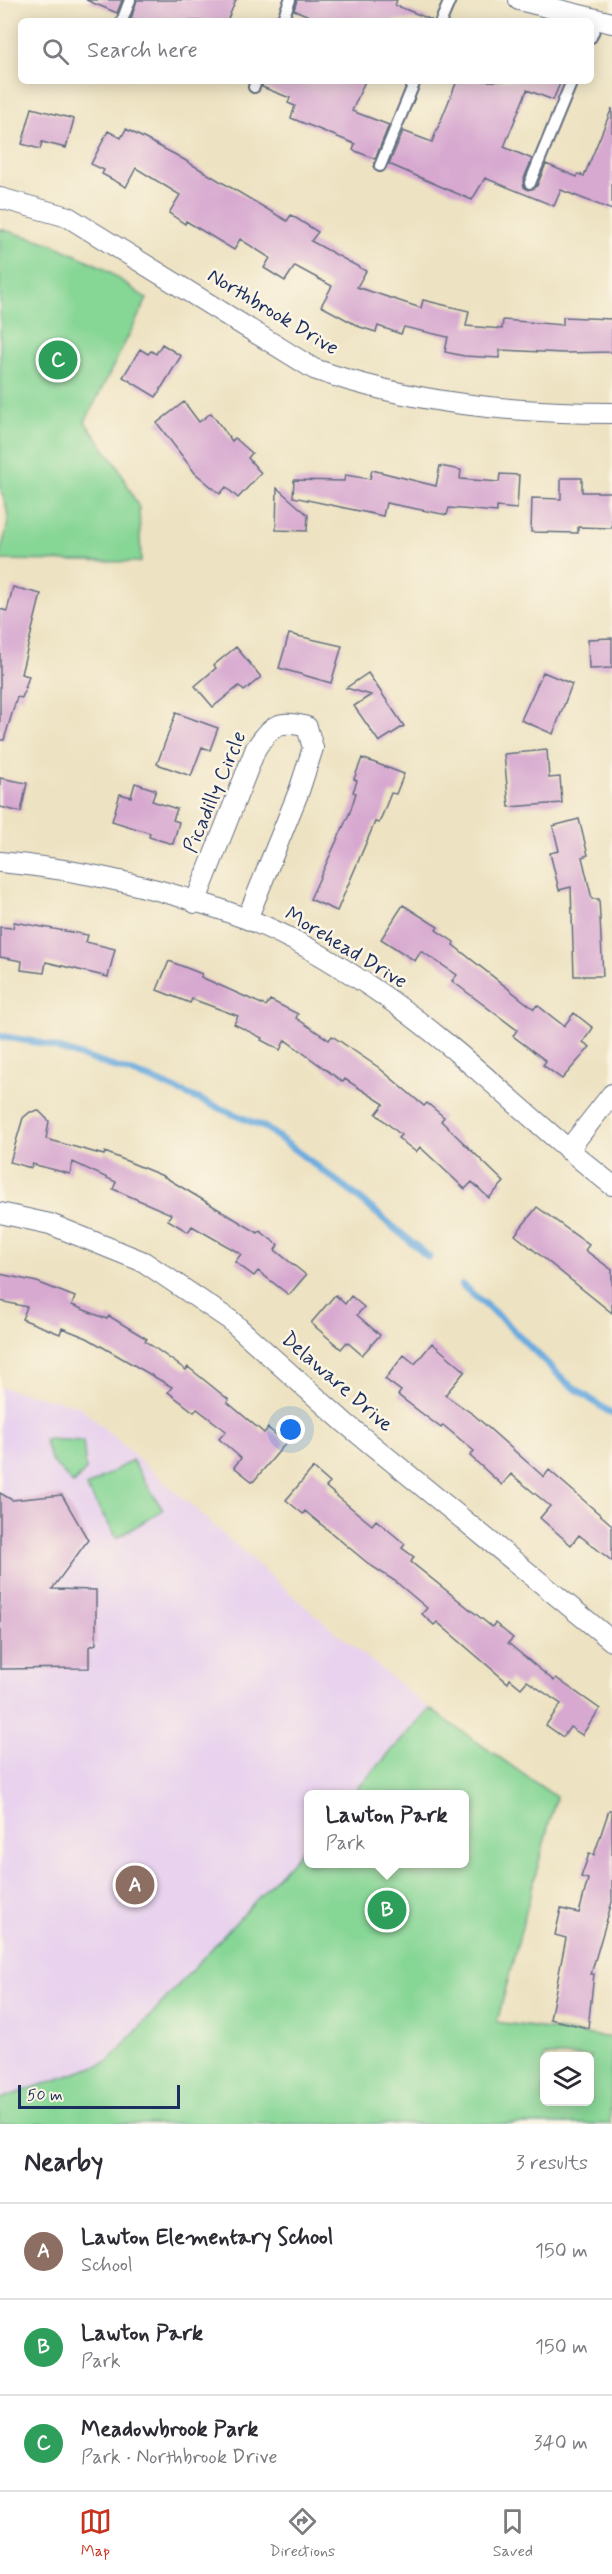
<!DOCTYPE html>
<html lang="en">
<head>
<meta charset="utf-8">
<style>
  body { margin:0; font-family:Mynerve,sans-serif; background:#f7f7f7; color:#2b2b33 }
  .controls { position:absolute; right:18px; bottom:18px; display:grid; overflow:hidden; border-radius:9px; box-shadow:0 3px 15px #0003 }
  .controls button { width:54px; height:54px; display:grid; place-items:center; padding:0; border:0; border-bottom:2px solid #e1e1e2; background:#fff; color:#2b2b33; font:30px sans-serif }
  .scale { position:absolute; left:18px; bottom:15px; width:162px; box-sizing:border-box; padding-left:6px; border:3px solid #1b2f5e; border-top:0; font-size:16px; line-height:21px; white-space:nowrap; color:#1b2f5e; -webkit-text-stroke:4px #fcf5e5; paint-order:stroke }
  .you { position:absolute; left:291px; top:1430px; width:21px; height:21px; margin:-15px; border:4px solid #fff; border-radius:50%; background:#1a73e8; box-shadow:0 0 0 9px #1a73e833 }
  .badge { display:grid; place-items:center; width:39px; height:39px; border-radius:50%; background:#c8321e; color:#fff; font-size:20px; font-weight:700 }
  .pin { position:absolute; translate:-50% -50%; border:3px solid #fff; box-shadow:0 2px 6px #0006 }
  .popup { position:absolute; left:304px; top:1790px; width:165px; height:78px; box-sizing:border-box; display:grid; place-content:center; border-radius:9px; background:#fff; filter:drop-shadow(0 2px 4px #0005); font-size:20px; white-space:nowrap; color:#7c7c81 }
  .popup b { font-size:22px; color:#2b2b33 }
  .popup::after { content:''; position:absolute; left:50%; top:100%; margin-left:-12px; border:12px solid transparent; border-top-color:#fff }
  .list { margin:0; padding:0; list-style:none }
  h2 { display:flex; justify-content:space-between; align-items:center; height:78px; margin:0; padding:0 24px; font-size:26px }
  h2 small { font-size:20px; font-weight:400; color:#7c7c81 }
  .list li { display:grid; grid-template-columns:39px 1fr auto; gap:18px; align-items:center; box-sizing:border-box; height:96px; padding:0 24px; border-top:2px solid #e1e1e2 }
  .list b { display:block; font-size:22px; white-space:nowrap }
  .list p { margin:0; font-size:20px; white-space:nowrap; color:#7c7c81 }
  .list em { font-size:20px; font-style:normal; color:#7c7c81 }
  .icon { flex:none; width:33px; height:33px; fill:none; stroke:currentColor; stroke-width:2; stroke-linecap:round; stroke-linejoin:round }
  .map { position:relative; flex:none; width:612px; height:2124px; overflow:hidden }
  .search { position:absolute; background:#fff; box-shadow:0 3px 15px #0003; left:18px; right:18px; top:18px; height:66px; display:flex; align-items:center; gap:15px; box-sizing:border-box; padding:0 21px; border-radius:9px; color:#7c7c81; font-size:22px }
  .sheet { height:366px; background:#fff }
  nav { display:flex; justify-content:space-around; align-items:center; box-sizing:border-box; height:84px; border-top:2px solid #e1e1e2; background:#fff; font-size:16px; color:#7c7c81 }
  nav a { display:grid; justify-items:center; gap:3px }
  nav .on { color:#c8321e }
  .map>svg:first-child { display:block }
  .built { fill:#e8d2ee }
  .green { fill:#86d695; stroke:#50827a; stroke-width:1.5; fill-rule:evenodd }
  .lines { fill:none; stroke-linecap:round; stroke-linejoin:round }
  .stream { stroke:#6babde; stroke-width:7 }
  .building { fill:#d7a8d0 }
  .lane-casing { stroke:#646e81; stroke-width:14 }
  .street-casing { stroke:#646e81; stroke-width:22 }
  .lane { stroke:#fff; stroke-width:10 }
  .street { stroke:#fff; stroke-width:20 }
  .labels { text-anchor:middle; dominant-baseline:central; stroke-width:5; stroke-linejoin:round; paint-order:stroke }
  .street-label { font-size:21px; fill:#1b2f5e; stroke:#fcf5e5 }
</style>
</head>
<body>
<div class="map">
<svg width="612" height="2124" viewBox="0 0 612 2124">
  <rect width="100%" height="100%" fill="#fcf5e5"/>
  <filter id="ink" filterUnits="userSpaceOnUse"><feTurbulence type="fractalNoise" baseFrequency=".0167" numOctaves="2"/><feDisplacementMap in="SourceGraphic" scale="12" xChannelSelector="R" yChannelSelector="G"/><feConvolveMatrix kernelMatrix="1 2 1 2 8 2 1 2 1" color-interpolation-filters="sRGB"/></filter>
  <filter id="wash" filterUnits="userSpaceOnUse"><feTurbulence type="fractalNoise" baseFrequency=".008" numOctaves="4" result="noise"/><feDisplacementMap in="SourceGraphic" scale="24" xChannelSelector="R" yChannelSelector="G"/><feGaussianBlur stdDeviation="1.35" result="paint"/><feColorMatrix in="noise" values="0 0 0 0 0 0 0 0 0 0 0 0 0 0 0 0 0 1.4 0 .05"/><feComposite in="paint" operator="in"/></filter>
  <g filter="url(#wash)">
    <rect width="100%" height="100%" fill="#ede2c1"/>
    <path class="built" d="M 0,1387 L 79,1406 L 309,1610 L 430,1709 L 352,1794 L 309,1794 L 309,1842 L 108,2062 L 0,2099 Z"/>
    <path class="green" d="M 0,229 L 50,243 L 102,267 L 147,299 L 85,422 L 118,467 L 139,508 L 141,562 L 0,560 C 0,547 5,539 7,527 C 10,514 5,500 0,489 Z
      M 44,1439 L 83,1441 L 86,1470 L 73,1484 L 51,1460 Z
      M 132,1460 L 163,1510 L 117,1538 L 86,1487 Z
      M 430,1709 L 556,1797 L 497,2022 L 612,2038 L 610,2124 L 0,2124 L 0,2099 L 108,2062 L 309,1842 L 309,1864 L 465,1864 L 465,1794 L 352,1794 ZM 544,2056 L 590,2056 L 590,2102 L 544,2102 Z"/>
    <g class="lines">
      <path class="stream" d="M 0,1036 L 41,1043 L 151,1079 L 266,1128 L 354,1194 L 429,1257
        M 462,1285 L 503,1320 L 566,1382 L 612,1414"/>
    </g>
    <g id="blocks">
      <path class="building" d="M 86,0 L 122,0 L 117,13 Z
        M 137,0 L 236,0 L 227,21 L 136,21 L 131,19 Z
        M 297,0 L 397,0 L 395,5 L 432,20 L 322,21 L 294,10 Z
        M 263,81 L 365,81 L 352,111 L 389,125 L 375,159 L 353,150 L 355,144 L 291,118 L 295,106 L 288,103 L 290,98 L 262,87 Z
        M 457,81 L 561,81 L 553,100 L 527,90 L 504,147 L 532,159 L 523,181 L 524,187 L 528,190 L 537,186 L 546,164 L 577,177 L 578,174 L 584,176 L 612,108 L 612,210 L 561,190 L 554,206 L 485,178 L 472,200 L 389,164 L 403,131 L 432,142 Z
        M 32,108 L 74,119 L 66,148 L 42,142 L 40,149 L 22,144 Z
        M 126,129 L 176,155 L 287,221 L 291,215 L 318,232 L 311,241 L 366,271 L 357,287 L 421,308 L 423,300 L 469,311 L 466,326 L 502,329 L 503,320 L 563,325 L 563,317 L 612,319 L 612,352 L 563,353 L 500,350 L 500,358 L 464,356 L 445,352 L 448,337 L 404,327 L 401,334 L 378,326 L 376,332 L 360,327 L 321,306 L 332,286 L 295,266 L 285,281 L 264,268 L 270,258 L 240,239 L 234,250 L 186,221 L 185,224 L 169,213 L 180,195 L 136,168 L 126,187 L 102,174 L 104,170 L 91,164 L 108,131 L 121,138 Z
        M 162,344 L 181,356 L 156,397 L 123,377 L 140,349 L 148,354 L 151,351 L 156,354 Z
        M 184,402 L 199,422 L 211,413 L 232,441 L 235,438 L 252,453 L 248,458 L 261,473 L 238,498 L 226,487 L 220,494 L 195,473 L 157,423 Z
        M 440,466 L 461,470 L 460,479 L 499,482 L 500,474 L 519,475 L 517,509 L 497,507 L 497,512 L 449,508 L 447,515 L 386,503 L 383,516 L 293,497 L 294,480 L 344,481 L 345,475 L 370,479 L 372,470 L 436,486 Z
        M 561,478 L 582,478 L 582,492 L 612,492 L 612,528 L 578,527 L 578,533 L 531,532 L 532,498 L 561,499 Z
        M 277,488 L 308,515 L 307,531 L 276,530 Z
        M 13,587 L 41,594 L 21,674 L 29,676 L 22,698 L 17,697 L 4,740 L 0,740 L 0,609 L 7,611 Z
        M 289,634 L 342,646 L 331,683 L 279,668 Z
        M 612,638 L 612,668 L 589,669 L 588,639 Z
        M 236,647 L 261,677 L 244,691 L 239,686 L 213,707 L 195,686 L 216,668 L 214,665 Z
        M 543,672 L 572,684 L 553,734 L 521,720 Z
        M 368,673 L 404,726 L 379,742 L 354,706 L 371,695 L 346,688 Z
        M 176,713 L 218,728 L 210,750 L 202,747 L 191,776 L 157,764 Z
        M 547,750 L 549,778 L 560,777 L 562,803 L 509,807 L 504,754 Z
        M 362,758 L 404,774 L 396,794 L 391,793 L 379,823 L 375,822 L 337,911 L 310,899 L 350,812 L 356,793 L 353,792 L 357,781 L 354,779 Z
        M 0,778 L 27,783 L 21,812 L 0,807 Z
        M 135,783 L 156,790 L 152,801 L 177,809 L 173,820 L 179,822 L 173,844 L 149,837 L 150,833 L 112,821 L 120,794 L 131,797 Z
        M 579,819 L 588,855 L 582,857 L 592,899 L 599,899 L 603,976 L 574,976 L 571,887 L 559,890 L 550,853 L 559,851 L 553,826 Z
        M 403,905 L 438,927 L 436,930 L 454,942 L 453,945 L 534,1009 L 537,1005 L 564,1026 L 574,1013 L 593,1028 L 583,1042 L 590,1047 L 562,1079 L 543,1065 L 546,1061 L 513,1036 L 517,1030 L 452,981 L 457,975 L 421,951 L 415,961 L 381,939 Z
        M 14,922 L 88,935 L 86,942 L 115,949 L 108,977 L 46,962 L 44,973 L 21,970 L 22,961 L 0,957 L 0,927 L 13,928 Z
        M 169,961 L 202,974 L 201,977 L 266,1006 L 270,1000 L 298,1014 L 296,1018 L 329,1040 L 332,1036 L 378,1067 L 424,1106 L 427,1103 L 444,1117 L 441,1121 L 504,1182 L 489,1198 L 472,1182 L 465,1189 L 420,1147 L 416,1152 L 398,1138 L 401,1135 L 376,1114 L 384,1104 L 345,1079 L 343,1082 L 285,1040 L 280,1050 L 261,1040 L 262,1038 L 234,1024 L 238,1016 L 192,999 L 190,1003 L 157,990 Z
        M 39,1111 L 49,1121 L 46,1139 L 104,1155 L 105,1152 L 163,1176 L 258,1233 L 260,1231 L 278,1245 L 275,1250 L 306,1275 L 289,1295 L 258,1271 L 254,1276 L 235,1262 L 241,1254 L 192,1226 L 188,1232 L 168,1220 L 171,1214 L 113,1189 L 116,1182 L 73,1162 L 70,1174 L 32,1164 L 31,1168 L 10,1162 L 23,1118 L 30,1112 Z
        M 537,1207 L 589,1245 L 585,1250 L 612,1270 L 612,1313 L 515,1235 Z
        M 0,1274 L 37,1282 L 75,1297 L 72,1305 L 107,1319 L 109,1316 L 147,1339 L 145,1341 L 186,1370 L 188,1367 L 229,1400 L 227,1402 L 264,1433 L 268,1428 L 286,1443 L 253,1482 L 234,1467 L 241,1458 L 219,1439 L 226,1431 L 197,1409 L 194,1412 L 168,1392 L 172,1387 L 87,1338 L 62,1328 L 60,1334 L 22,1319 L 27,1307 L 0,1301 Z
        M 335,1295 L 345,1304 L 351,1296 L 364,1307 L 357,1315 L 380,1335 L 362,1355 L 347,1342 L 341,1349 L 311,1323 Z
        M 432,1343 L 465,1371 L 445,1395 L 474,1415 L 544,1477 L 549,1470 L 612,1525 L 612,1561 L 579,1535 L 571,1545 L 540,1518 L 550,1506 L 511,1474 L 502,1485 L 470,1456 L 474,1451 L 443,1425 L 441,1428 L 398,1395 L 401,1391 L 385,1379 L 404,1355 L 415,1364 Z
        M 313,1468 L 330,1483 L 326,1487 L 372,1525 L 376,1520 L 405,1544 L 402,1548 L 414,1557 L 411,1562 L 492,1627 L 495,1623 L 513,1638 L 508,1643 L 554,1681 L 556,1678 L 600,1709 L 582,1735 L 570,1727 L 563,1737 L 546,1725 L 561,1704 L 527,1681 L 521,1688 L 510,1679 L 508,1683 L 437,1622 L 434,1625 L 422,1614 L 427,1608 L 395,1581 L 370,1565 L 305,1511 L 303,1514 L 286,1500 Z
        M 0,1493 L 12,1500 L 62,1495 L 88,1540 L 52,1589 L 96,1590 L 96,1644 L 89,1647 L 89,1668 L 0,1669 Z
        M 609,1810 L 612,1810 L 612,1902 L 591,1974 L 594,1974 L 588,2028 L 550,2019 L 566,1938 L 555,1935 L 561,1909 L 579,1913 L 588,1879 L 581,1877 L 589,1854 L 594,1855 Z"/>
    </g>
  </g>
  <g filter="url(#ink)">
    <use href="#blocks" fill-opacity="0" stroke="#646e81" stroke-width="1.5"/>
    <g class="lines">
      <g class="lane-casing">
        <path id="lane" d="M 122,21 L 130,0
          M 282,21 L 290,0
          M 441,21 L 450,0
          M 591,37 L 598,20
          M 254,87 L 256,81
          M 380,166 L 415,81
          M 530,183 L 572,81"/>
      </g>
      <g class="street-casing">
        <path id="street" d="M 519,0 L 612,23
          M 0,198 L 68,217 L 314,369 C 411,403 510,413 612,413
          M 0,862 C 80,869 172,890 247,919 C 292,936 334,962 374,989 C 459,1046 531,1122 612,1185
          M 195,903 L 256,748 C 272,725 279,719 307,727 L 313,748 L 299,791 L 247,919
          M 568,1150 L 612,1094
          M 0,1213 L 50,1224 L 144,1262 L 230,1320 L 345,1423 L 612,1641"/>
      </g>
      <use href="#lane" class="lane"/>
      <use href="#street" class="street"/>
    </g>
  </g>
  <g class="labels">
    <g class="street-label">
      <text transform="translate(273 312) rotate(31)">Northbrook Drive</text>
      <text transform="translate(215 792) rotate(-67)">Picadilly Circle</text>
      <text transform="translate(346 948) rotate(31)">Morehead Drive</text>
      <text transform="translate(337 1382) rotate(41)">Delaware Drive</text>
    </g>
  </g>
</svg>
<div class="controls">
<button><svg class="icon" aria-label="layers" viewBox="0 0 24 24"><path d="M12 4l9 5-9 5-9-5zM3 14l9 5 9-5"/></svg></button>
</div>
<div class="scale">50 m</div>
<div class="you"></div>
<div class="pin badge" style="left:135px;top:1885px;background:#8d6e63">A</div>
<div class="pin badge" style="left:387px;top:1910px;background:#2e9e5b">B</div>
<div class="popup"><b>Lawton Park</b>Park</div>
<div class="pin badge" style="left:58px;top:360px;background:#2e9e5b">C</div>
<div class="search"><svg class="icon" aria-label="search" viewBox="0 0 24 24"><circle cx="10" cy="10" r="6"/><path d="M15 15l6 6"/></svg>Search here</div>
</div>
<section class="sheet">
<h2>Nearby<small>3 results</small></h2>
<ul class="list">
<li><span class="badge" style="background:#8d6e63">A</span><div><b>Lawton Elementary School</b><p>School</p></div><em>150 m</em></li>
<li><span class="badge" style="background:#2e9e5b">B</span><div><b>Lawton Park</b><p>Park</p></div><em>150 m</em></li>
<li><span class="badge" style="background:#2e9e5b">C</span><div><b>Meadowbrook Park</b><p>Park · Northbrook Drive</p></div><em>340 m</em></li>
</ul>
</section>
<nav>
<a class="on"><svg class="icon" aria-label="map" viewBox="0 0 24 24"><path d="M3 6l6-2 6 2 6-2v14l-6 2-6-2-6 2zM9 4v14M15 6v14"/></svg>Map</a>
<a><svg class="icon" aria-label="directions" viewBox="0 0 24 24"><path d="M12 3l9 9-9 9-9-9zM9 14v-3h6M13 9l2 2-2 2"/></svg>Directions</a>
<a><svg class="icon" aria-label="saved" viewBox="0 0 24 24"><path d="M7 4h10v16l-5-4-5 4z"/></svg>Saved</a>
</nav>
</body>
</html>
